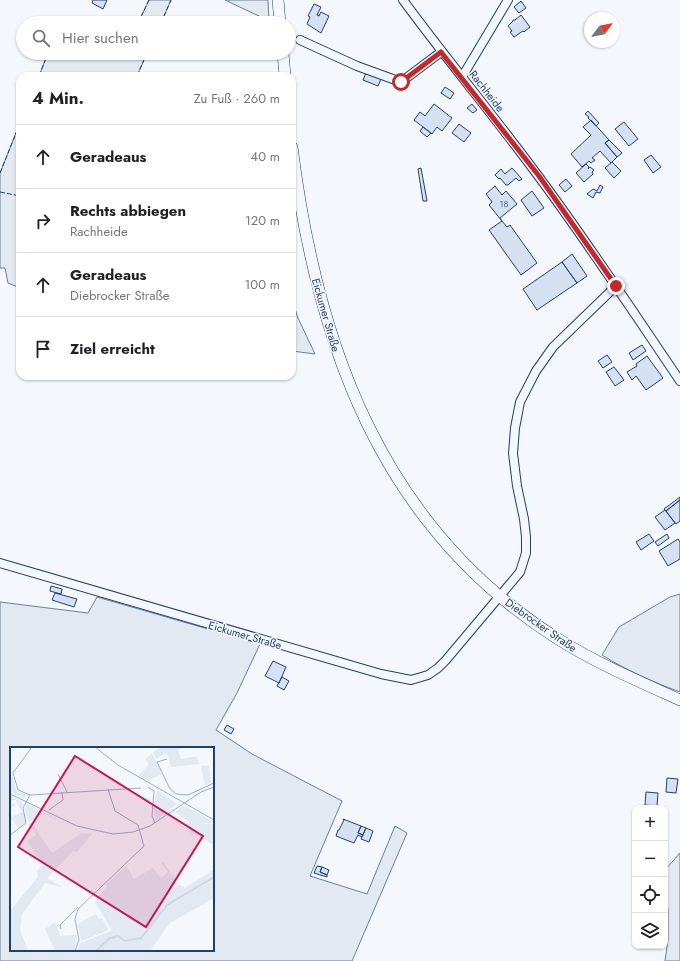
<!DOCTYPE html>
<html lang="de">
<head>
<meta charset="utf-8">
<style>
  body { margin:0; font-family:Jost,sans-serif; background:#f6f6f6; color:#202124 }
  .controls { position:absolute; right:12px; bottom:12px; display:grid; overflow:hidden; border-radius:8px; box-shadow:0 1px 3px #0004 }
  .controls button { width:36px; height:36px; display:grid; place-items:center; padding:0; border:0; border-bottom:1px solid #e0e0e0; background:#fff; color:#202124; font:20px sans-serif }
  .compass { position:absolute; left:584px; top:12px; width:36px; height:36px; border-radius:50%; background:#fff; box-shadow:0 1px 3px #0004; rotate:58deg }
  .stop { position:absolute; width:12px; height:12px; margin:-9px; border:3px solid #c62828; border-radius:50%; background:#fff }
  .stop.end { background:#c62828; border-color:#fff; box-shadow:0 1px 4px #0008 }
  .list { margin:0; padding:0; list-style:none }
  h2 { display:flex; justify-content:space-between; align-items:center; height:52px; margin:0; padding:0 16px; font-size:17px }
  h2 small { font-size:13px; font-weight:400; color:#757577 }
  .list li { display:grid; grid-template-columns:26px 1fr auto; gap:12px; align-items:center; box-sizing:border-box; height:64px; padding:0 16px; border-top:1px solid #e0e0e0 }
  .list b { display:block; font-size:15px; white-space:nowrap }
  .list p { margin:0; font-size:13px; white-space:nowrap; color:#757577 }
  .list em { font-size:13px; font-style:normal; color:#757577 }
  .icon { flex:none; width:22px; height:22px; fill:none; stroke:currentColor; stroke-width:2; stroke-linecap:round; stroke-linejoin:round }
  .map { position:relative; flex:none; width:680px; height:961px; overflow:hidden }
  .search { position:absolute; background:#fff; box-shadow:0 1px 3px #0004; left:16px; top:16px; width:280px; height:44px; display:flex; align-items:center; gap:10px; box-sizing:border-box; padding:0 14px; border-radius:22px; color:#757577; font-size:15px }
  .panel { position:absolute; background:#fff; box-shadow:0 1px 3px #0004; left:16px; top:72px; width:280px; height:308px; border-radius:12px }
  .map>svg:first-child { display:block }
  .green { fill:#e3e9f0; stroke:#687fa3; fill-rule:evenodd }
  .building { fill:#d5e0f0; stroke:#1d3f73 }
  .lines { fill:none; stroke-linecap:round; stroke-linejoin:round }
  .street-casing { stroke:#1d3f73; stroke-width:10 }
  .secondary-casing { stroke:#1d3f73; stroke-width:12 }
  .street { stroke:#f4f7fb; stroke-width:8 }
  .secondary { stroke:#f4f7fb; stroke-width:11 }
  .fence { stroke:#1d3f73; stroke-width:1; stroke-dasharray:5 2; stroke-linecap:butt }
  .route { stroke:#c62828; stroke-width:5 }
  .labels { text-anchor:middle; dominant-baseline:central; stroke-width:3; stroke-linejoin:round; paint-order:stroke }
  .number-label { font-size:9px; fill:#4b6792 }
  .street-label { font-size:11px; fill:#1d3f73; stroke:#f4f7fb }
  .inset-river { fill:none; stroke:#cfd7e4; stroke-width:2 }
  .inset-road { fill:none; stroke:#9eadc5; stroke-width:1 }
  .view { fill:#c2185b; fill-opacity:0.15; stroke:#c2185b; stroke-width:2 }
  .inset-edge { fill:none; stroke:#1d3f73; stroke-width:2 }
</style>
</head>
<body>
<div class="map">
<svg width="680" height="961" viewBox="0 0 680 961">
  <rect width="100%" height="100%" fill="#f4f7fb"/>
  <path class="green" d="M 149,0 L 171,0 L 161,23 L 138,23 Z
    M 225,0 L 268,0 L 269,23 L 264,23 L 263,18 Z
    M 48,53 L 114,53 L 121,56 L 122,53 L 147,53 L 137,76 L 39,76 Z
    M 20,123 L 20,288 L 8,283 L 5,268 L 0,268 L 0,173 Z
    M 292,300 L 298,318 L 315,354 L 292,351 Z
    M 680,594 L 680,692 C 653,682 626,670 602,655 L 619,627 L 670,597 Z
    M 97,597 L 260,644 L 237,693 L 216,730 L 252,754 L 342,801 L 310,876 L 367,894 L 395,826 L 407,833 L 352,961 L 0,961 L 0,602 L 88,613 ZM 11,748 L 213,748 L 213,950 L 11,950 Z
    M 680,853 L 680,961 L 665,961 L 668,940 L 668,909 L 665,901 L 665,870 Z"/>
  <path class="building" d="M 93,0 L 107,0 L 103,9 L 92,3 Z
    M 521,1 L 526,8 L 519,13 L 514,7 Z
    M 314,4 L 321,7 L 317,15 L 319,16 L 321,12 L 329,16 L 321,33 L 307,24 L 310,17 L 308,16 Z
    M 521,15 L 530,27 L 524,32 L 523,31 L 514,37 L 510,32 L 512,31 L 508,26 L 513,21 L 513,20 L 515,20 Z
    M 366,73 L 381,79 L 378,86 L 363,80 Z
    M 445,87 L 454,93 L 450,99 L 441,93 Z
    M 434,104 L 452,118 L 442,131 L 437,127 L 432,134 L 414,120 L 420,112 L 425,116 Z
    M 472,104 L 477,110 L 473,113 L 467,108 Z
    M 588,111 L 599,123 L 596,126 L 588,118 L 589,117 L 585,114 Z
    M 591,120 L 609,140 L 605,143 L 617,157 L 611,163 L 600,151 L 592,158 L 595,160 L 591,163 L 589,161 L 582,167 L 571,154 L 591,135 L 583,127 Z
    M 624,122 L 638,139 L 629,146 L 615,129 Z
    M 459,124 L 471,133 L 464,142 L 452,133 Z
    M 423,127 L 431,133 L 427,137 L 420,131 Z
    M 609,140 L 622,153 L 617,157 L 605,143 Z
    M 651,155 L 661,167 L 653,173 L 644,160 Z
    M 612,162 L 621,171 L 614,178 L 605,168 Z
    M 586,164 L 589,167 L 588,169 L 590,167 L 594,170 L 592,172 L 593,174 L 584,182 L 576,173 Z
    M 421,168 L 427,201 L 423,201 L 418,169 Z
    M 512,168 L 522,179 L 519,181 L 516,178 L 508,185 L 506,185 L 500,178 L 499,179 L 495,175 L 501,169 L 505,174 Z
    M 566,179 L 572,186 L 565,192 L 559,185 Z
    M 600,185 L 603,187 L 600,193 L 596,192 L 593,198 L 587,194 L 593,189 L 597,191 Z
    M 495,186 L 502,195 L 506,191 L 517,204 L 500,218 L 502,221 L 489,205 L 492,202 L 486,194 Z
    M 532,191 L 544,208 L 532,216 L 521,200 Z
    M 502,221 L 507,227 L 510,225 L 537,263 L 521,275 L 489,230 Z
    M 572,254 L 587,276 L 577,283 L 562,262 Z
    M 562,262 L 577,283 L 537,310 L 523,289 Z
    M 642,345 L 646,351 L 633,360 L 629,353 Z
    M 607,355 L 612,362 L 603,368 L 598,361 Z
    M 647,356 L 663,378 L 646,390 L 636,376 L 632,380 L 627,372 L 637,366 L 636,364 Z
    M 614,367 L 624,380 L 615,386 L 606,372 Z
    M 680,497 L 680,500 L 666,511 L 664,509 Z
    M 680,500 L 680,521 L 676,524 L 666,511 Z
    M 665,510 L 675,523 L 665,530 L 655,517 Z
    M 649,534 L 654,541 L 641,550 L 636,542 Z
    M 667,534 L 669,538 L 658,546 L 655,542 Z
    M 678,539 L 680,542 L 680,559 L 668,566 L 659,551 Z
    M 51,586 L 62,589 L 61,594 L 50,591 Z
    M 55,593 L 77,599 L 74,607 L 52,600 Z
    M 273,661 L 286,667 L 279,683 L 265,676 Z
    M 282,677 L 289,681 L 284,690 L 277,686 Z
    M 227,725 L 234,729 L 231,734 L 224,730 Z
    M 667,778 L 678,779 L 676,793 L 666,792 Z
    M 646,792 L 658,793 L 657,806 L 645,805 Z
    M 343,819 L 361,826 L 358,833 L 363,835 L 362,837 L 358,835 L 354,843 L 336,836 L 338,830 L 339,830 L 344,820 Z
    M 361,826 L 366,828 L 363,835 L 358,833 Z
    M 366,828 L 373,831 L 369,842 L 361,839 Z
    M 317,866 L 322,867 L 320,872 L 327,875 L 327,877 L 314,873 Z
    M 322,867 L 329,870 L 327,875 L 320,872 Z"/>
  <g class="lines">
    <g class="street-casing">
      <path id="street" d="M 403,0 C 447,60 495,117 539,177 C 588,243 634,313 680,381
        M 300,40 L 357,66 L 401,82 L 441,52
        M 462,77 L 508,0
        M 0,563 L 381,674 L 411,680 L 428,675 L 438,668 L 446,660 L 520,572 L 526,553 L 526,537 L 524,519 L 517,486 L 513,453 L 515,428 L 520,402 L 536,371 L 553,347 L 616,286"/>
    </g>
    <g class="secondary-casing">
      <path id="secondary" d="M 278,0 L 280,23
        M 283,53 L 285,76
        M 292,147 C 317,345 381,527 558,639 C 596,663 638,681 680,700"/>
    </g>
    <use href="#street" class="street"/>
    <use href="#secondary" class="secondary"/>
    <path class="fence" d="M 138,23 L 149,0
      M 161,23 L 171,0
      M 114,53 L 121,56 L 122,53
      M 39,76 L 48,53
      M 137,76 L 147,53
      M 0,173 L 20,123
      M 0,192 L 20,196"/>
  </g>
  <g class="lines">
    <path class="route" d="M 401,82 L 441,52 L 539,176 L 616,286"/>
  </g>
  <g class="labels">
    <g class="number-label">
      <text x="504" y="203">18</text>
    </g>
    <g class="street-label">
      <text transform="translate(487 91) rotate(52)">Rachheide</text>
      <text transform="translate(326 315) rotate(74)">Eickumer Straße</text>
      <text transform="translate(541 625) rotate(35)">Diebrocker Straße</text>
      <text transform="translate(245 635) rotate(16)">Eickumer Straße</text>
    </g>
  </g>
  <g transform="translate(10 747)">
    <rect width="204" height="204" fill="#f4f7fb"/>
    <path d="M 151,0 L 174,0 L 168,3 L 171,12 L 187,9 L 189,17 L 161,20 L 157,6 L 146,12 L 143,5 ZM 142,6 L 152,27 L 137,34 L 128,29 L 139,17 L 135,12 ZM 199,18 L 200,36 L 195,38 L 191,19 ZM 2,27 L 7,45 L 18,47 L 15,51 L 0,45 ZM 147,43 L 167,57 L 146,74 L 143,60 ZM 0,49 L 11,54 L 13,56 L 12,62 L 17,74 L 8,82 L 3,73 L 0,74 L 0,66 L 2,70 L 12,65 L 5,52 L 0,55 L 6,58 L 0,62 ZM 17,57 L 46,72 L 46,73 L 33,66 L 19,75 L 15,63 ZM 175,59 L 203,74 L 202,76 L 188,76 L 204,77 L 204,98 L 180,85 L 177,77 L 180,76 L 164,64 ZM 21,75 L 42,106 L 71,86 L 82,87 L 67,105 L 63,104 L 37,131 L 51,139 L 51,140 L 35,136 L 12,167 L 10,183 L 18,204 L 0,204 L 0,164 L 28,130 L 27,124 L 33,117 L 17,94 L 26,88 L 19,77 ZM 153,115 L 168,136 L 174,141 L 204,123 L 204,151 L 160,176 L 140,204 L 66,204 L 70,196 L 101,184 L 102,176 L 101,182 L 85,155 L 97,139 L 96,137 L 116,119 L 124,132 L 143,121 L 151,131 L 158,125 L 151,116 ZM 86,167 L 89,172 L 92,171 L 98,183 L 71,194 L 68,177 ZM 45,175 L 50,189 L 67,188 L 64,204 L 45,204 L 35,182 Z" fill="#e3e9f0"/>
    <path class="inset-river" d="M 86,204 L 100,191 L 108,189 L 115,194 L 131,191 L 157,158 L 204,130"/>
    <path class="inset-road" d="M 85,0 L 108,18 L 204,73M 157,12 L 147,15 L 160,42 L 166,47 L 178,48 L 204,36M 48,27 L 57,45M 138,40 L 144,44 L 142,69 L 145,76M 191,45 L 204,40M 0,47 L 67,79 L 103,87 L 123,85 L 140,79 L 191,45M 20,48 L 8,43 L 3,26 L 22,0M 39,63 L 53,53 L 52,45M 0,88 L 16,76 L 13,61 L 20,48 L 131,41M 51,182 L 50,178 L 68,160M 65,204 L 69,193 L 65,172 L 68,162 L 134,99 L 128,78 L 105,64 L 98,42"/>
    <path class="view" d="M 65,9 L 193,89 L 136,180 L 8,100 Z"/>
    <rect width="204" height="204" class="inset-edge"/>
  </g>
</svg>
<div class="controls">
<button>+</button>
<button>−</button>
<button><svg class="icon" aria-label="locate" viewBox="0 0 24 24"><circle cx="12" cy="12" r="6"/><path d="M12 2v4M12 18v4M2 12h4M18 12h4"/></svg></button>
<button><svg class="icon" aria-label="layers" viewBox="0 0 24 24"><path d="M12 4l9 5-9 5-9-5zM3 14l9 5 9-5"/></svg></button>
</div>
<svg class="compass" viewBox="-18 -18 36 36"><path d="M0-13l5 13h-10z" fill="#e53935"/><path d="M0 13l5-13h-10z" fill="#757577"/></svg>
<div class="stop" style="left:401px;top:82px"></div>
<div class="stop end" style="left:616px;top:286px"></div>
<div class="search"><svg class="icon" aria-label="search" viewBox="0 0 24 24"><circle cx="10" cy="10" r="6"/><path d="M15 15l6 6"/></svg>Hier suchen</div>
<section class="panel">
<h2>4 Min.<small>Zu Fuß · 260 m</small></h2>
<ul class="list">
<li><svg class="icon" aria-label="ahead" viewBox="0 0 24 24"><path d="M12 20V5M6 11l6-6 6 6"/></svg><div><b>Geradeaus</b></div><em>40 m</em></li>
<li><svg class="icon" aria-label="right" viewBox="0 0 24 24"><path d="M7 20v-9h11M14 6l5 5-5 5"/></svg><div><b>Rechts abbiegen</b><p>Rachheide</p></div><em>120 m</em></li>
<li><svg class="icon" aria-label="ahead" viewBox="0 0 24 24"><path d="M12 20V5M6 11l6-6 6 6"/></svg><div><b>Geradeaus</b><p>Diebrocker Straße</p></div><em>100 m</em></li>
<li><svg class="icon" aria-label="arrive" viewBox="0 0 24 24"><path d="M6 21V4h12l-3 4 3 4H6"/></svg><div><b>Ziel erreicht</b></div></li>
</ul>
</section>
</div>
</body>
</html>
